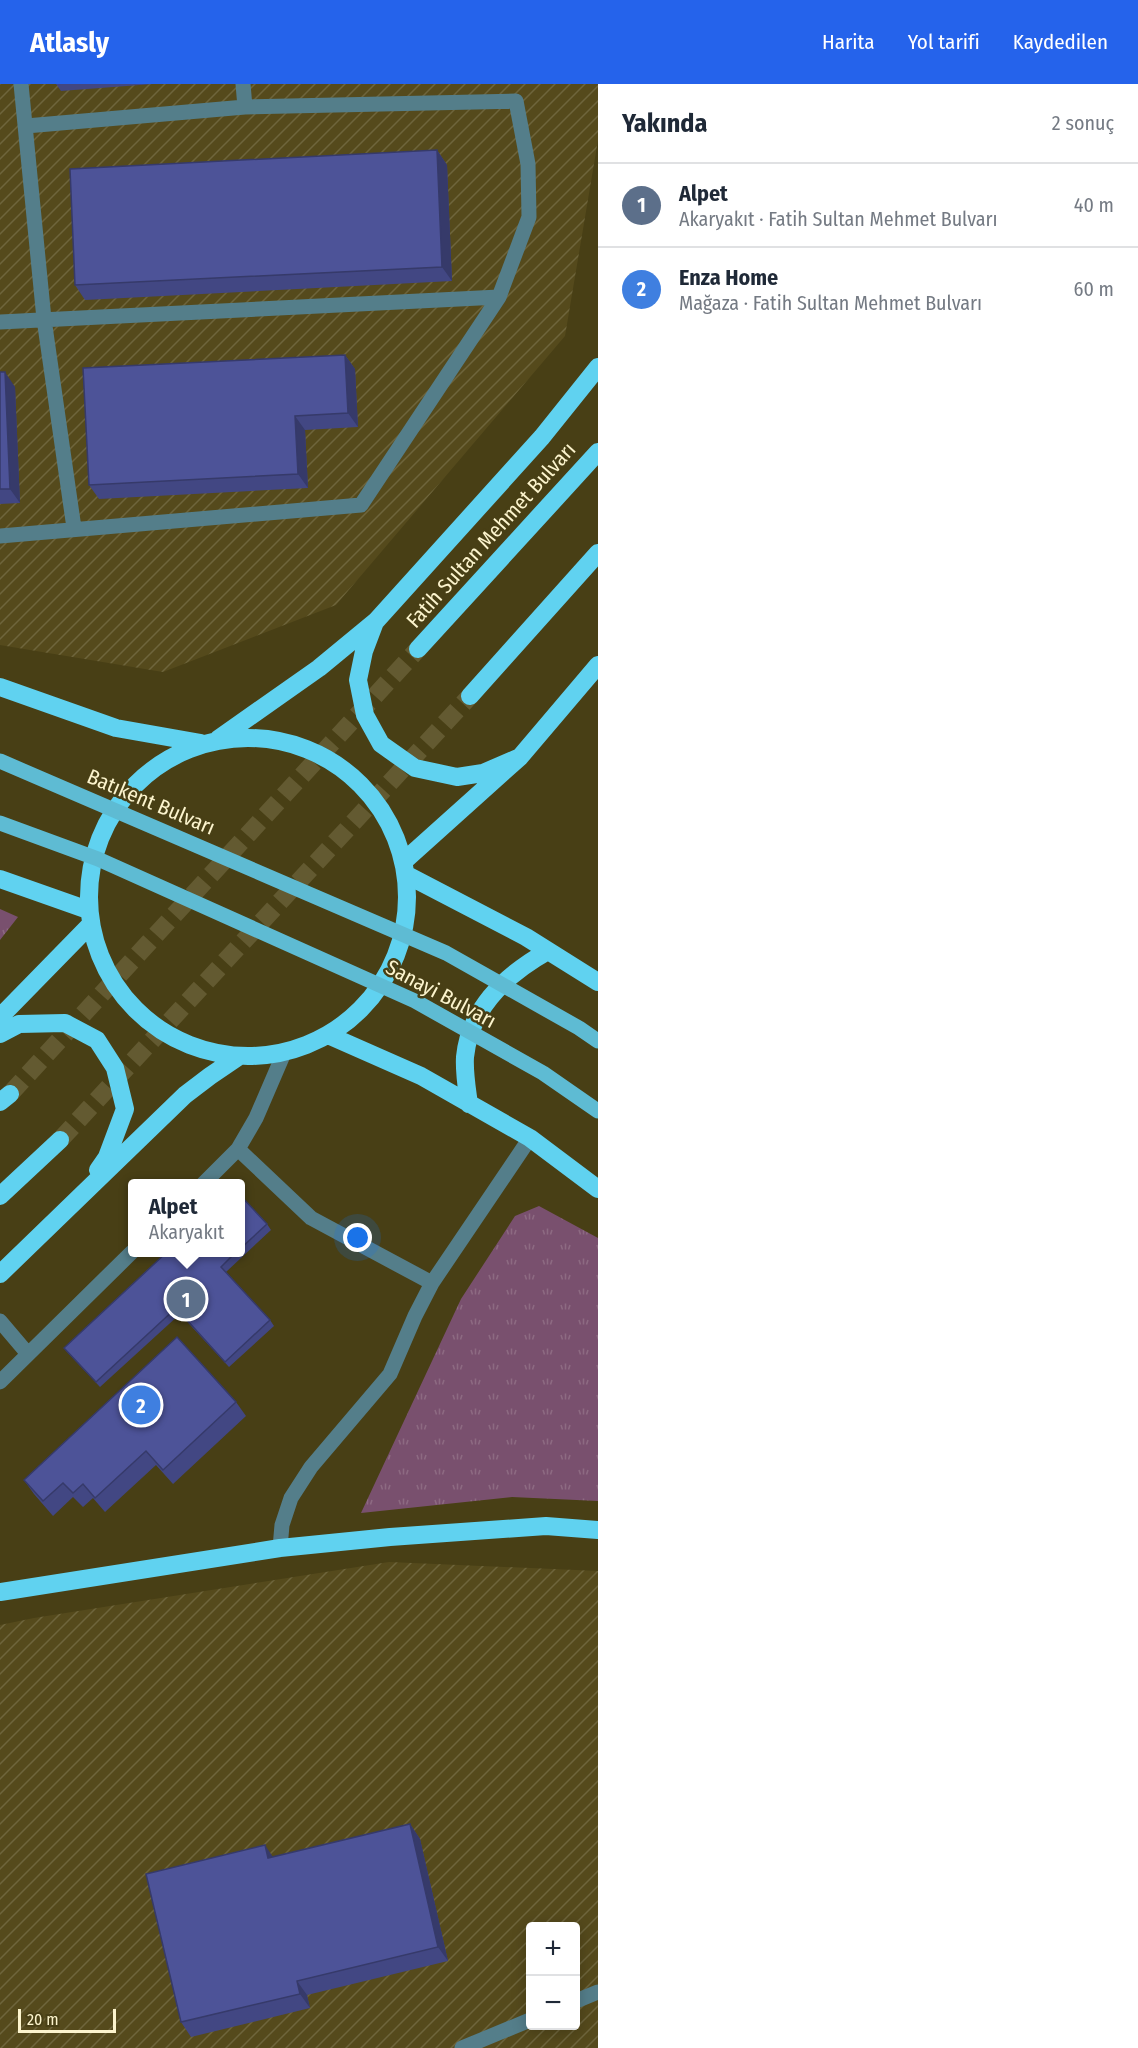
<!DOCTYPE html>
<html lang="tr">
<head>
<meta charset="utf-8">
<style>
  body { margin:0; font-family:"Fira Sans Condensed",sans-serif; background:#f6f6f7; color:#1f2937 }
  .controls { position:absolute; right:18px; bottom:18px; display:grid; overflow:hidden; border-radius:6px; box-shadow:0 3px 15px #0003 }
  .controls button { width:54px; height:54px; display:grid; place-items:center; padding:0; border:0; border-bottom:2px solid #e0e1e3; background:#fff; color:#1f2937; font:30px sans-serif }
  .scale { position:absolute; left:18px; bottom:15px; width:98px; box-sizing:border-box; padding-left:6px; border:3px solid #fcf4cd; border-top:0; font-size:16px; line-height:21px; white-space:nowrap; color:#fcf4cd; -webkit-text-stroke:4px #483f15; paint-order:stroke }
  .you { position:absolute; left:358px; top:1154px; width:21px; height:21px; margin:-15px; border:4px solid #fff; border-radius:50%; background:#1a73e8; box-shadow:0 0 0 9px #1a73e833 }
  .badge { display:grid; place-items:center; width:39px; height:39px; border-radius:50%; background:#2563eb; color:#fff; font-size:20px; font-weight:700 }
  .pin { position:absolute; translate:-50% -50%; border:3px solid #fff; box-shadow:0 2px 6px #0006 }
  .popup { position:absolute; left:128px; top:1095px; width:117px; height:78px; box-sizing:border-box; display:grid; place-content:center; border-radius:6px; background:#fff; filter:drop-shadow(0 2px 4px #0005); font-size:20px; white-space:nowrap; color:#747a83 }
  .popup b { font-size:22px; color:#1f2937 }
  .popup::after { content:''; position:absolute; left:50%; top:100%; margin-left:-12px; border:12px solid transparent; border-top-color:#fff }
  .list { margin:0; padding:0; list-style:none }
  h2 { display:flex; justify-content:space-between; align-items:center; height:78px; margin:0; padding:0 24px; font-size:26px }
  h2 small { font-size:20px; font-weight:400; color:#747a83 }
  .list li { display:grid; grid-template-columns:39px 1fr auto; gap:18px; align-items:center; box-sizing:border-box; height:84px; padding:0 24px; border-top:2px solid #e0e1e3 }
  .list b { display:block; font-size:22px; white-space:nowrap }
  .list p { margin:0; font-size:20px; white-space:nowrap; color:#747a83 }
  .list em { font-size:20px; font-style:normal; color:#747a83 }
  .map { position:relative; flex:none; width:598px; height:1964px; overflow:hidden }
  header { display:flex; align-items:center; gap:36px; box-sizing:border-box; height:84px; padding:0 30px; background:#2563eb; color:#fff }
  header strong { font-size:28px }
  nav { display:flex; gap:33px; margin-inline-start:auto; font-size:21px }
  main { display:flex }
  aside { flex:1; background:#fff }
  .map>svg:first-child { display:block }
  .industrial { fill:url(#industrial-furrows); fill-rule:evenodd }
  .grass { fill:url(#grass-tufts) }
  .lines { fill:none; stroke-linecap:round; stroke-linejoin:round }
  .highway-tunnel { stroke:#635a31; stroke-width:18; stroke-dasharray:18 9; stroke-linecap:butt }
  .minor { stroke:#547e8a; stroke-width:15 }
  .highway { stroke:#60d2f0; stroke-width:18 }
  .major-bridge { stroke:#5ebbd3; stroke-width:15 }
  .wall { fill:#424783 }
  .shaded-wall { fill:#363a6a }
  .building { fill:#4d5398; stroke:#363a6a; stroke-width:1.5 }
  .labels { text-anchor:middle; dominant-baseline:central; stroke-width:5; stroke-linejoin:round; paint-order:stroke }
  .street-label { font-size:21px; fill:#fcf4cd; stroke:#483f15 }
</style>
</head>
<body>
<header>
<strong>Atlasly</strong>
<nav><a>Harita</a><a>Yol tarifi</a><a>Kaydedilen</a></nav>
</header>
<main>
<div class="map">
<svg width="598" height="1964" viewBox="0 0 598 1964">
  <defs>
    <pattern id="industrial-furrows" width="10" height="10" patternUnits="userSpaceOnUse" patternTransform="scale(1.5)"><rect width="10" height="10" fill="#554a1c"/><path d="M-1 1l2-2M0 10L10 0M9 11l2-2" fill="none" stroke="#6e653c"/></pattern>
    <pattern id="grass-tufts" width="24" height="20" patternUnits="userSpaceOnUse" patternTransform="scale(1.5)"><rect width="24" height="20" fill="#79506e"/><path d="M3 7l-1-3M5 7V3M7 7l1-3M15 17l-1-3M17 17v-4M19 17l1-3" fill="none" stroke="#8d6a82"/></pattern>
  </defs>
  <rect width="100%" height="100%" fill="#483f15"/>
  <path class="industrial" d="M 0,0 L 598,0 L 598,56 L 565,252 L 336,521 L 163,588 L 0,561 Z
    M 389,1478 L 598,1487 L 598,1964 L 0,1964 L 0,1541 L 34,1534 ZM 530,1842 L 576,1842 L 576,1942 L 530,1942 Z"/>
  <path class="grass" d="M 0,825 L 18,833 L 0,856 Z
    M 539,1122 L 598,1154 L 598,1417 L 512,1413 L 361,1429 L 461,1215 L 515,1132 Z"/>
  <g class="lines">
    <path class="highway-tunnel" d="M 10,1010 L 418,565
      M 60,1056 L 470,612"/>
    <path class="minor" d="M 21,0 L 44,235 L 74,444
      M 243,0 L 245,23
      M 0,238 L 499,213
      M 0,452 L 361,421 L 499,213 L 529,133 L 528,80 L 516,17 L 245,23 L 26,42
      M 238,1065 L 311,1134 L 432,1199
      M 203,1100 L 238,1065 L 256,1034 L 284,969
      M 0,1237 L 28,1270
      M 0,1298 L 132,1168
      M 280,1464 L 282,1441 L 291,1414 L 311,1383 L 390,1290 L 415,1232 L 432,1199 L 530,1054
      M 576,1917 L 598,1908
      M 462,1964 L 530,1936"/>
    <path class="highway" d="M 375,538 L 364,567 L 358,596 L 365,631 L 381,660 L 415,684 L 457,693 L 483,689 L 520,673
      M 418,565 L 598,368
      M 0,603 L 116,644 L 201,659
      M 470,612 L 598,469
      M89 813a159 159 0 1 1 318 0a159 159 0 1 1-318 0Z
      M 218,655 L 319,584 L 376,537 L 542,353 L 598,283
      M 403,778 L 520,673 L 598,581
      M 407,791 L 526,853 L 598,898
      M 0,795 L 88,826
      M 0,933 L 91,840
      M 0,950 L 19,940 L 65,939 L 97,956 L 115,984 L 125,1025 L 107,1073 L 98,1086
      M 328,951 L 421,992 L 530,1054 L 598,1105
      M 0,1018 L 10,1010
      M 469,1020 C 467,1005 464,989 465,973 C 470,923 507,890 548,867
      M 0,1112 L 60,1056
      M 0,1190 L 185,1011 L 210,992 L 238,973
      M 0,1508 L 280,1464 L 390,1453 L 546,1442 L 598,1446"/>
    <path class="major-bridge" d="M 0,677 L 446,869 L 579,944 L 598,957
      M 0,739 L 98,775 L 415,917 L 543,989 L 598,1027"/>
  </g>
  <path class="wall" d="M 56,0 L 153,0 L 61,7 Z
    M 437,66 L 447,81 L 452,197 L 85,216 L 75,201 Z
    M 345,271 L 355,285 L 358,343 L 305,346 L 308,404 L 99,415 L 89,401 Z
    M 0,288 L 15,303 L 20,419 L 0,420 Z
    M 240,1111 L 267,1140 L 271,1146 L 226,1188 L 270,1236 L 274,1242 L 229,1283 L 180,1230 L 100,1303 L 68,1269 L 64,1264 L 167,1168 L 240,1168 Z
    M 236,1318 L 246,1332 L 173,1400 L 156,1381 L 105,1428 L 93,1414 L 83,1423 L 73,1413 L 53,1432 L 34,1410 L 24,1396 Z
    M 410,1740 L 420,1755 L 448,1877 L 307,1911 L 310,1924 L 191,1953 L 181,1938 L 273,1773 Z"/>
  <path class="shaded-wall" d="M 437,66 L 447,81 L 452,197 L 442,183 Z
    M 345,271 L 355,285 L 358,343 L 348,329 Z
    M 5,288 L 15,303 L 20,419 L 10,405 Z
    M 295,332 L 305,346 L 308,404 L 298,390 Z
    M 410,1740 L 420,1755 L 448,1877 L 438,1863 Z
    M 265,1761 L 275,1776 L 268,1774 Z
    M 297,1897 L 307,1911 L 310,1924 L 300,1910 Z"/>
  <path class="building" d="M 437,66 L 442,183 L 75,201 L 70,85 Z
    M 345,271 L 348,329 L 295,332 L 298,390 L 89,401 L 83,284 Z
    M 0,288 L 5,288 L 10,405 L 0,405 Z
    M 240,1111 L 267,1140 L 240,1165 Z
    M 167,1168 L 236,1168 L 221,1183 L 270,1236 L 225,1278 L 176,1224 L 96,1298 L 64,1264 Z
    M 177,1253 L 236,1318 L 163,1386 L 146,1367 L 95,1414 L 83,1400 L 73,1409 L 63,1399 L 43,1417 L 24,1396 Z
    M 410,1740 L 438,1863 L 297,1897 L 300,1910 L 181,1938 L 146,1790 L 265,1761 L 268,1774 Z"/>
  <g class="labels">
    <g class="street-label">
      <text transform="translate(491 451) rotate(-48)">Fatih Sultan Mehmet Bulvarı</text>
      <text transform="translate(151 718) rotate(23)">Batıkent Bulvarı</text>
      <text transform="translate(441 910) rotate(28)">Sanayi Bulvarı</text>
    </g>
  </g>
</svg>
<div class="controls">
<button>+</button>
<button>−</button>
</div>
<div class="scale">20 m</div>
<div class="you"></div>
<div class="pin badge" style="left:186px;top:1215px;background:#5c6f8a">1</div>
<div class="popup"><b>Alpet</b>Akaryakıt</div>
<div class="pin badge" style="left:141px;top:1321px;background:#3f7fe0">2</div>
</div>
<aside>
<h2>Yakında<small>2 sonuç</small></h2>
<ul class="list">
<li><span class="badge" style="background:#5c6f8a">1</span><div><b>Alpet</b><p>Akaryakıt · Fatih Sultan Mehmet Bulvarı</p></div><em>40 m</em></li>
<li><span class="badge" style="background:#3f7fe0">2</span><div><b>Enza Home</b><p>Mağaza · Fatih Sultan Mehmet Bulvarı</p></div><em>60 m</em></li>
</ul>
</aside>
</main>
</body>
</html>
